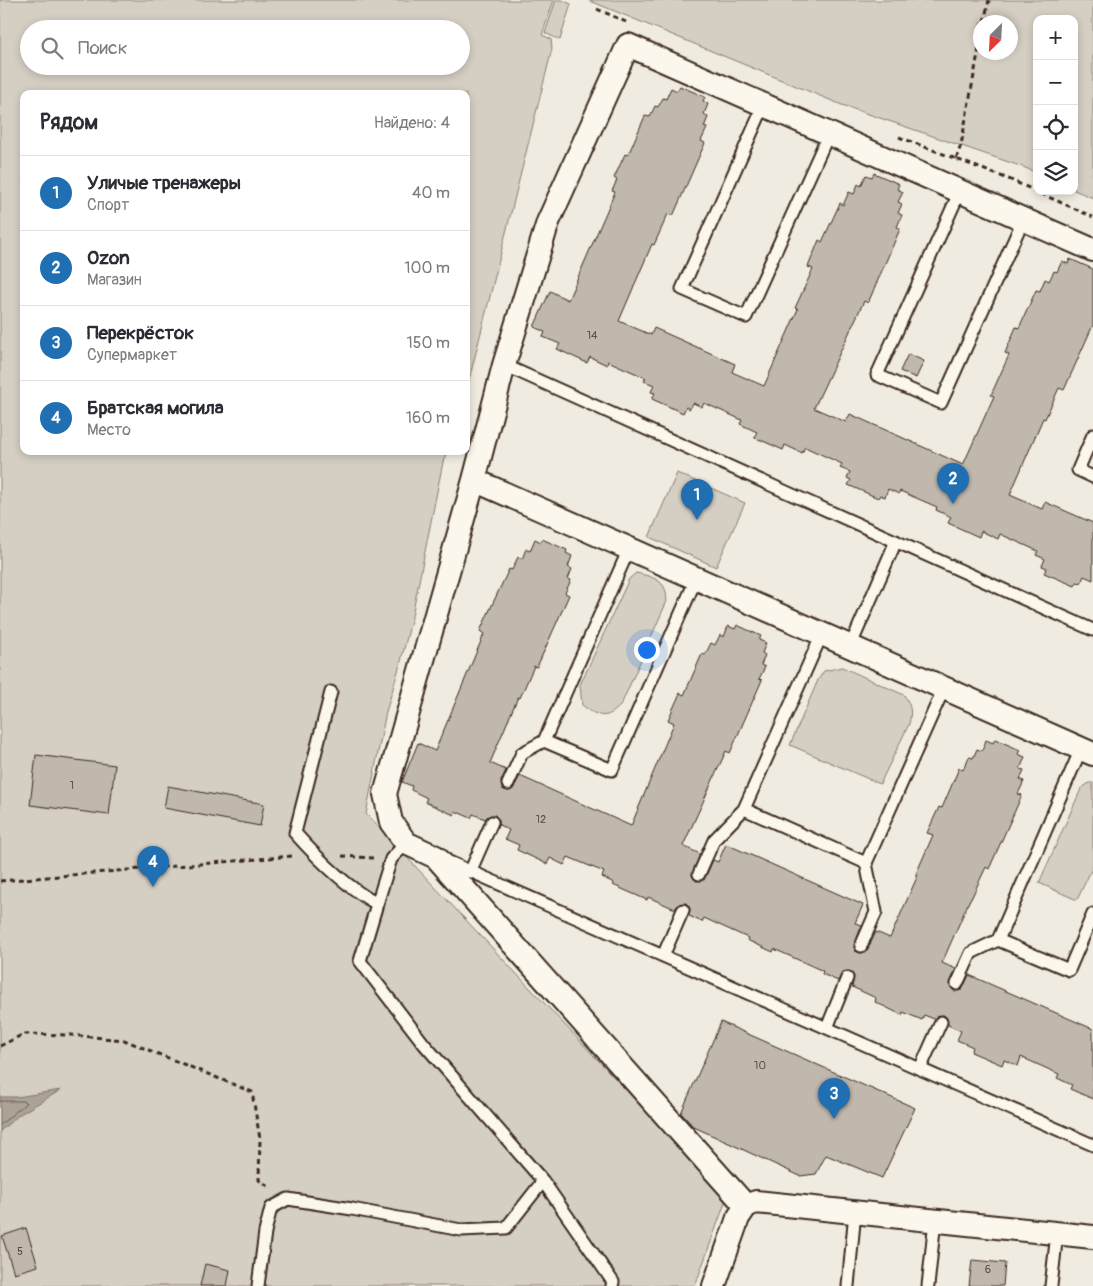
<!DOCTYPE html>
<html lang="ru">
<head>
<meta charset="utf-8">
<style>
  body { margin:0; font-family:Pangolin,sans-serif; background:#f2f2f3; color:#2b2b33 }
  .controls { position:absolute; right:15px; top:15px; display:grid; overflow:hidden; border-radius:10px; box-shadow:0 2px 8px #0003 }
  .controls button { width:45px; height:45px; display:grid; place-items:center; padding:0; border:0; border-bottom:1px solid #e1e1e2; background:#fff; color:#2b2b33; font:25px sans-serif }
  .compass { position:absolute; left:973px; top:15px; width:45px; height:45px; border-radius:50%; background:#fff; box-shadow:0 2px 8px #0003; rotate:204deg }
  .you { position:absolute; left:646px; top:649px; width:18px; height:18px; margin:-12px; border:4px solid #fff; border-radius:50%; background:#1a73e8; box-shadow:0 0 0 8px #1a73e833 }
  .badge { display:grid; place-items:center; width:32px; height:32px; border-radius:50%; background:#1f6fb2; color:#fff; font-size:16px; font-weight:700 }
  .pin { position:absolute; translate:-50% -41px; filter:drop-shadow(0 1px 2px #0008) }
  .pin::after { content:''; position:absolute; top:26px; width:18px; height:15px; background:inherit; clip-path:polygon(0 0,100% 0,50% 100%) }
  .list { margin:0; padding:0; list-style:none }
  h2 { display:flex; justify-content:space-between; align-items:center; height:65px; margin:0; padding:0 20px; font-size:21px }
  h2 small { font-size:16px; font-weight:400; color:#7c7c81 }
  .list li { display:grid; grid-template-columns:32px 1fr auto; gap:15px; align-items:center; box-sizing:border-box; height:75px; padding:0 20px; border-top:1px solid #e1e1e2 }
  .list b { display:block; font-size:19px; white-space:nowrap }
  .list p { margin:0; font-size:16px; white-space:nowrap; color:#7c7c81 }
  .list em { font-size:16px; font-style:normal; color:#7c7c81 }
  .icon { flex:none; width:28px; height:28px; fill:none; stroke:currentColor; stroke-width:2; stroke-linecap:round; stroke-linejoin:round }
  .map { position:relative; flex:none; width:1093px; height:1286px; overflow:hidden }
  .search { position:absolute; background:#fff; box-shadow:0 2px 8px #0003; left:20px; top:20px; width:450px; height:55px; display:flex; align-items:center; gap:12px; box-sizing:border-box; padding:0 18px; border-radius:28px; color:#7c7c81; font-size:19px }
  .panel { position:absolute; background:#fff; box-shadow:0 2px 8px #0003; left:20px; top:90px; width:450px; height:365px; border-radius:10px }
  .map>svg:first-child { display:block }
  .green { fill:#d5cec3; stroke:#887c70; fill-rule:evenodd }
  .water { fill:#aca397; stroke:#7f7367 }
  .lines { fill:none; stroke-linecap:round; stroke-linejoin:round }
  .shore { stroke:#685a4e; stroke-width:1 }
  .building { fill:#c0b8ad; stroke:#3b2a1e }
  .service-casing { stroke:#3b2a1e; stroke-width:15 }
  .minor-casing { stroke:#3b2a1e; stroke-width:26 }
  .path { stroke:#3b2a1e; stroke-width:3; stroke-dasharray:5 4; stroke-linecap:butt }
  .service { stroke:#fbf7ec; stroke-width:11 }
  .minor { stroke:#fbf7ec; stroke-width:22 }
  .labels { text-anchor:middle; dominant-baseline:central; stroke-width:5; stroke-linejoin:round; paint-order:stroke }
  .number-label { font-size:11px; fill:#5c4e42 }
</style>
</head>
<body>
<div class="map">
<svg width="1093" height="1286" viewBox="0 0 1093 1286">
  <rect width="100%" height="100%" fill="#f0ebe0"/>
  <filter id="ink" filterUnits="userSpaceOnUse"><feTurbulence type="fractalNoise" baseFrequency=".02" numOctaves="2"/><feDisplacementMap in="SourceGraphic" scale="10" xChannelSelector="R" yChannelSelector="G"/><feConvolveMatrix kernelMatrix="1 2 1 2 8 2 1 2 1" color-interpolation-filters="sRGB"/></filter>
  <g filter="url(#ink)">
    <path class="green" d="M 0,0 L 554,0 L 542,35 L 551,39 L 552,49 L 466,392 L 466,94 L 24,94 L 24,451 L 447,451 L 443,462 L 411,621 L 401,661 L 386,712 L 366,814 L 727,1197 L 695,1286 L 0,1286 ZM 29,29 L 461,29 L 461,66 L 29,66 Z
      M 556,0 L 562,0 L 571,4 L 560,40 L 545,33 Z
      M 588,0 L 1093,0 L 1093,198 L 1074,190 L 1074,19 L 1037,19 L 1037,173 L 1023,167 L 842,105 ZM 980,22 L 1010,22 L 1010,52 L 980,52 Z
      M 677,473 L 745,503 L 716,567 L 649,537 Z
      M 636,573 C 646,575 661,578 665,589 C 667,592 666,598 667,601 L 621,705 C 606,721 598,717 582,705 L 580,685 L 629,579 Z
      M 842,667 L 904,695 C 911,705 912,712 909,724 L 880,784 L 790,745 L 818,680 L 824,671 Z
      M 1089,783 L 1093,783 L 1093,866 L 1077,900 L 1039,883 L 1081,789 Z"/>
    <path class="water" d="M 61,1090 L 20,1114 L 0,1131 L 0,1097 L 17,1097 Z"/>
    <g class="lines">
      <path class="shore" d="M 0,1101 L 24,1101 L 26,1103 L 0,1125"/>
    </g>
    <path class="building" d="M 680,86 L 705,97 L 703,101 L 708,104 L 704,114 L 708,117 L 704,127 L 707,128 L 701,141 L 705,143 L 673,216 L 668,214 L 654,245 L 652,244 L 619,321 L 651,335 L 654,328 L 735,364 L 732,372 L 764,386 L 798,309 L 795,308 L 813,269 L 808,267 L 819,240 L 822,242 L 840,203 L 843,205 L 849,192 L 854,194 L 858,184 L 861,186 L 866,175 L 872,177 L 874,173 L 899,184 L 897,189 L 903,192 L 898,202 L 902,204 L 898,213 L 902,215 L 897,227 L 900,229 L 868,303 L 864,301 L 814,408 L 846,422 L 850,414 L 963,465 L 994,396 L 991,395 L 1009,355 L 1005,353 L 1016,327 L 1019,328 L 1036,290 L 1040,291 L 1045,279 L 1049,281 L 1054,271 L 1057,272 L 1062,261 L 1068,264 L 1070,259 L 1093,269 L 1093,325 L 1064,390 L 1059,388 L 1045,419 L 1043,418 L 1010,495 L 1042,509 L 1045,502 L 1093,523 L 1093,580 L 1084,576 L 1081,583 L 1077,582 L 1075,586 L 1044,573 L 1047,568 L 1042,566 L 1045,559 L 1036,555 L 1038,551 L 1000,534 L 998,539 L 981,531 L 979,537 L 948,523 L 951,517 L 936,510 L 937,507 L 900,491 L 899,494 L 888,489 L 885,497 L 880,495 L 878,498 L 848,485 L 851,480 L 847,478 L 850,472 L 840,468 L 842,464 L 805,447 L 802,453 L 785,445 L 783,450 L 754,437 L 757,432 L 740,424 L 742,420 L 704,403 L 702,407 L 693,403 L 690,409 L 686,407 L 683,413 L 652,399 L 655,393 L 651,392 L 654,385 L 644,381 L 646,378 L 608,361 L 607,365 L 590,357 L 587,363 L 557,349 L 560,344 L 543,337 L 545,332 L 534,327 L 550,291 L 568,300 L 615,192 L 612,191 L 617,180 L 614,178 L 625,154 L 628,155 L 645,116 L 650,117 L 655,106 L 658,107 L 663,98 L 666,99 L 671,88 L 677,91 Z
      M 908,354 L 924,361 L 916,378 L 900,371 Z
      M 535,539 L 541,542 L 542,539 L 567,550 L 566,553 L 572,556 L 568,567 L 572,569 L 568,579 L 571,580 L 565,593 L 569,595 L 537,667 L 534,666 L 520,698 L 518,697 L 490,763 L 506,770 L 501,781 L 502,789 L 508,791 L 512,790 L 520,776 L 631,826 L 674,723 L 668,720 L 680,693 L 684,695 L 702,654 L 705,655 L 711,643 L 715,645 L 720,635 L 724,637 L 728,626 L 735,629 L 737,625 L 761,636 L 759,640 L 766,643 L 762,653 L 765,655 L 761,665 L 765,667 L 759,679 L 762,680 L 730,753 L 726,751 L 683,846 L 700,854 L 692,875 L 696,881 L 704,880 L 713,860 L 718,862 L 726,844 L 863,905 L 855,923 L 862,925 L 854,946 L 855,951 L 861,953 L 868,949 L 876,932 L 890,938 L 918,875 L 916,874 L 933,835 L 927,833 L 939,807 L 942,808 L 959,768 L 963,770 L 969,757 L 973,758 L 977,749 L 982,751 L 986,740 L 993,743 L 995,739 L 1020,750 L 1018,754 L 1025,757 L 1020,769 L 1024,770 L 1020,779 L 1024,781 L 1018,794 L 1022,795 L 989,869 L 986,867 L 971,899 L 970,899 L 942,963 L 956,969 L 950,984 L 954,991 L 962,990 L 969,975 L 1093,1029 L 1093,1099 L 1070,1089 L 1072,1085 L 1057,1078 L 1059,1074 L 1021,1057 L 1018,1066 L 1004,1060 L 1002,1065 L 971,1052 L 973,1047 L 957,1040 L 961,1031 L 948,1025 L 947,1018 L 944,1015 L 937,1016 L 934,1019 L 924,1015 L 922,1020 L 903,1012 L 902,1015 L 875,1002 L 876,998 L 852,987 L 854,977 L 850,971 L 843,972 L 838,981 L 822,974 L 823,971 L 774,949 L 773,952 L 747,940 L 748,938 L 704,918 L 702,922 L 689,916 L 690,909 L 686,903 L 679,904 L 675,909 L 648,897 L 647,900 L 613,885 L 614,883 L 602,877 L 604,872 L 568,857 L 564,865 L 550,858 L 547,864 L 517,850 L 519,845 L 505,839 L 509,830 L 499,825 L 499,821 L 495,815 L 491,815 L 485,819 L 473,814 L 471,818 L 455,811 L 454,815 L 425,802 L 427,798 L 411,790 L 412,786 L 402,782 L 418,743 L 435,751 L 484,634 L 480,631 L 492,605 L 509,569 L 512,570 L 518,557 L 522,559 L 526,549 L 530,551 Z
      M 36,755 L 115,765 L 109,815 L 30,805 Z
      M 168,786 L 264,804 L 260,826 L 164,808 Z
      M 721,1022 L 915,1108 L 882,1178 L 826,1155 L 816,1174 L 800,1176 L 694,1127 L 681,1113 Z
      M 26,1228 L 38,1266 L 14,1273 L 2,1236 Z
      M 972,1260 L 1005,1263 L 1003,1286 L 969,1286 Z
      M 205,1264 L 230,1270 L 227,1286 L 200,1286 Z"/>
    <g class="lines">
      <g class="service-casing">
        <path id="service" d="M 764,105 L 682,289 L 746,317 L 829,133
          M 960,191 L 877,375 L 941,403 L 1023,220
          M 504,365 L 1093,630
          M 1093,435 L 1078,470 L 1093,477
          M 629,549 L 544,741 L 612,770 L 696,579
          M 822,634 L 744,809 L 866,863 L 944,688
          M 850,647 L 896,541
          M 331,692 L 295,833 C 319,860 346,887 377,904 L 391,859 L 406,843
          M 1081,749 L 998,940 L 1069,970 L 1093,914
          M 508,784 L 522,753 L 544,741
          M 447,861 L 1093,1145
          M 470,872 L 492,822
          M 699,874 L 714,840 L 744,809
          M 377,904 L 360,961 L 424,1044 L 543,1181 L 613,1282 L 612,1286
          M 861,946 L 876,912 L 866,863
          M 663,956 L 683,910
          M 957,984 L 971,953 L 998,940
          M 827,1028 L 847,978
          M 920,1069 L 941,1022
          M 258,1286 L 265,1232 L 271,1208 L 288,1199 L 352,1209 L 461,1230 L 506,1228 L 543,1181
          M 848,1286 L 855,1212
          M 928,1286 L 935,1220
          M 1051,1286 L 1057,1233"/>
      </g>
      <g class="minor-casing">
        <path id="minor" d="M 474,480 L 1093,754
          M 746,1206 L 436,857 L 406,843 L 391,822 L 385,794 L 474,480 L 504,365 L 548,222 L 628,45 L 1093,250
          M 714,1286 L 738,1218 L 746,1206 L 756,1202 L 1093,1237"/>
      </g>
      <path class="path" d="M 597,9 L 626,22
        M 984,22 L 989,0
        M 899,137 L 1011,180 L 1093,217
        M 956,159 L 961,145 L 980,43
        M 342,856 L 373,858
        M 0,881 L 293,856
        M 0,1046 L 24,1034 L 71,1035 L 124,1040 L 252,1092 L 260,1139 L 259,1180 L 271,1188"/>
      <use href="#service" class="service"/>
      <use href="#minor" class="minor"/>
    </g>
  </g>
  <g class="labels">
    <g class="number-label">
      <text x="592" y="335">14</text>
      <text x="72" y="785">1</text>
      <text x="541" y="819">12</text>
      <text x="760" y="1065">10</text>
      <text x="20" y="1251">5</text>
      <text x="988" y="1269">6</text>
    </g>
  </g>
</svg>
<div class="controls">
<button>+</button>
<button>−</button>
<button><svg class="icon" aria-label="locate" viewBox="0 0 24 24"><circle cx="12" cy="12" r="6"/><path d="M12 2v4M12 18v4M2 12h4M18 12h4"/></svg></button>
<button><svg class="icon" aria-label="layers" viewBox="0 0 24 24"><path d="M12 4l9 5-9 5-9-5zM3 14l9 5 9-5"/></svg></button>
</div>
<svg class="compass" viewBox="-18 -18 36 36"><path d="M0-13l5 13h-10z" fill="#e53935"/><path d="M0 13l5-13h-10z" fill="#7c7c81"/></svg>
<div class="you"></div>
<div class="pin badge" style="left:697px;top:520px">1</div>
<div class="pin badge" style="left:953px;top:504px">2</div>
<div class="pin badge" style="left:834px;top:1119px">3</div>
<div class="pin badge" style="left:153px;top:887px">4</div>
<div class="search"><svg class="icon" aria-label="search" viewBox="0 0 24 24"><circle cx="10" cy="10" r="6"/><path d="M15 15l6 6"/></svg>Поиск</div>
<section class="panel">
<h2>Рядом<small>Найдено: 4</small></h2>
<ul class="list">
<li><span class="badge">1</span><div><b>Уличые тренажеры</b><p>Спорт</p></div><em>40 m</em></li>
<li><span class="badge">2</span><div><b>Ozon</b><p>Магазин</p></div><em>100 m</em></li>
<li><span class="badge">3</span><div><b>Перекрёсток</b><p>Супермаркет</p></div><em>150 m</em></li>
<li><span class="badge">4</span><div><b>Братская могила</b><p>Место</p></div><em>160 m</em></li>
</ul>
</section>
</div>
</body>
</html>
